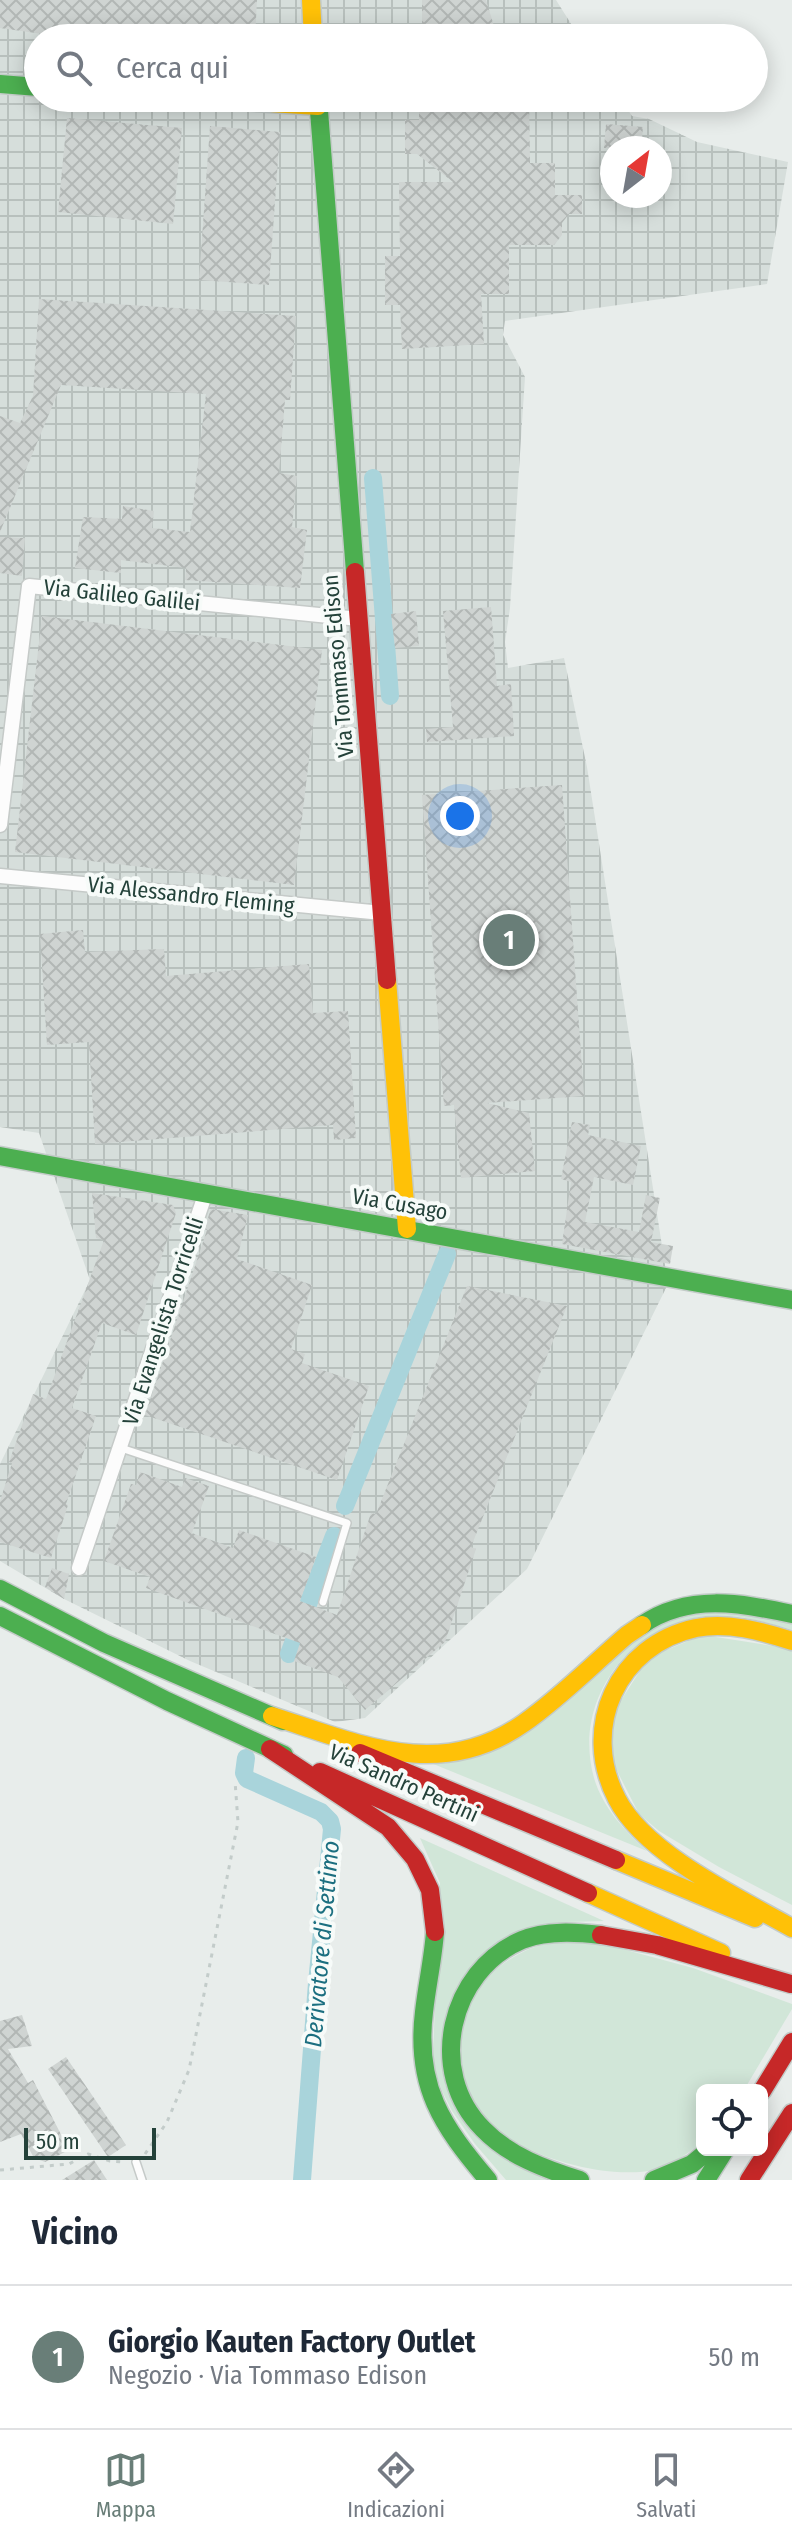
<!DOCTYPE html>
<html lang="it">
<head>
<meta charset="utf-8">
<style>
  body { margin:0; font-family:"Fira Sans Condensed",sans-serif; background:#f2f2f3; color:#1f2937 }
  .controls { position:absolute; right:24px; bottom:24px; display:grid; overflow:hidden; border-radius:12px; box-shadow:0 4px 20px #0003 }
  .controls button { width:72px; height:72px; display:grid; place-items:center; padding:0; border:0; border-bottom:2px solid #e0e1e3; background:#fff; color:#1f2937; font:40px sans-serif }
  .compass { position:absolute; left:600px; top:136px; width:72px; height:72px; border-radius:50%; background:#fff; box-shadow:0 4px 20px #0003; rotate:31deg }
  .scale { position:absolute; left:24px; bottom:20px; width:132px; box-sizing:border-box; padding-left:8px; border:4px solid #24423a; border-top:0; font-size:22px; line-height:28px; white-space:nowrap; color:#24423a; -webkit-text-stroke:6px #f7fbf9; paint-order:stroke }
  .you { position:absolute; left:460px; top:816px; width:28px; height:28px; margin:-20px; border:6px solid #fff; border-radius:50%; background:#1a73e8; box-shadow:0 0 0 12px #1a73e833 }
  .badge { display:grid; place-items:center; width:52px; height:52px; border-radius:50%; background:#697e78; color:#fff; font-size:26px; font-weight:700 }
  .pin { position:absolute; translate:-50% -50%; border:4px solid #fff; box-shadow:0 2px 8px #0006 }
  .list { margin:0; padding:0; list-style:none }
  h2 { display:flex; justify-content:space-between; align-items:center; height:104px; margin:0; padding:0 32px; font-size:34px }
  h2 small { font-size:26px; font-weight:400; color:#747a83 }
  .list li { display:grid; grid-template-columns:52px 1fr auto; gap:24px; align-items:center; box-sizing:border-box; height:144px; padding:0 32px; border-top:2px solid #e0e1e3 }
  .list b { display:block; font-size:30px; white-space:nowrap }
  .list p { margin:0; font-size:26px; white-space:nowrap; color:#747a83 }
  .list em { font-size:26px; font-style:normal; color:#747a83 }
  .icon { flex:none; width:44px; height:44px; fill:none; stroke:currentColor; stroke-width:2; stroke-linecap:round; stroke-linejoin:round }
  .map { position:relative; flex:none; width:792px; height:2180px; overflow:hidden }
  .search { position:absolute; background:#fff; box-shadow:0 4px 20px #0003; left:24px; right:24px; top:24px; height:88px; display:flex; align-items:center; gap:20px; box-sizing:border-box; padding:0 28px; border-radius:44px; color:#747a83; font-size:30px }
  .sheet { height:248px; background:#fff }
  nav { display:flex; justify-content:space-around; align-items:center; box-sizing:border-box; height:112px; border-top:2px solid #e0e1e3; background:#fff; font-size:22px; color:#747a83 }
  nav a { display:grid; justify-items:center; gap:4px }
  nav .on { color:#697e78 }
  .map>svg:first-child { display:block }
  .industrial { fill:url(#industrial-grid); fill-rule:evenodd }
  .grass { fill:#d1e6d8 }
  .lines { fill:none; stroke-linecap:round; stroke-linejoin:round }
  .canal { stroke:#a9d4db; stroke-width:18 }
  .building { fill:url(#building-cross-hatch) }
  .lane-casing { stroke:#c5cac8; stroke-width:10 }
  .street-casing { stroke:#c5cac8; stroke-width:17 }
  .fast-casing { stroke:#c3cbc8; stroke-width:21 }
  .slow-casing { stroke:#c3cbc8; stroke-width:21 }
  .jam-casing { stroke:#c3cbc8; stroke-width:21 }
  .path { stroke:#c3ccca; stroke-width:3; stroke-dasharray:4 6; stroke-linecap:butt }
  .lane { stroke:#fcfcfc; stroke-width:7 }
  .street { stroke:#fcfcfc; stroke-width:14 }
  .fast { stroke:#4caf50; stroke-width:18 }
  .slow { stroke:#ffc107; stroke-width:18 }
  .jam { stroke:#c62828; stroke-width:18 }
  .labels { text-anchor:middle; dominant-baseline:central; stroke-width:8; stroke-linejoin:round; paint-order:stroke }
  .street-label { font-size:22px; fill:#24423a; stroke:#f7fbf9 }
  .water-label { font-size:24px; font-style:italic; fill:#1c6f80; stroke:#f7fbf9 }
</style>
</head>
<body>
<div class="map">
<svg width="792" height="2180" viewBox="0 0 792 2180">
  <defs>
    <pattern id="industrial-grid" width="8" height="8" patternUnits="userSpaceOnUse" patternTransform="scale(2)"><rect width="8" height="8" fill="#d6dedb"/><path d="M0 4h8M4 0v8" fill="none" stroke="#b8c0bd"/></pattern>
    <pattern id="building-cross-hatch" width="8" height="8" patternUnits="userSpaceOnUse" patternTransform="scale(2)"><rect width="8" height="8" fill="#cfd4d2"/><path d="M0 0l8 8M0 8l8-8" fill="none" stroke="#b2b7b5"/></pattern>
  </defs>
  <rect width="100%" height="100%" fill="#e8edeb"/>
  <path class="industrial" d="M 0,0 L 556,0 L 580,38 L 38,38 L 38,98 L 620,98 L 632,116 L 649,119 L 697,142 L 788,162 L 767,284 L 505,321 L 503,335 L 525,377 L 510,608 L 505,642 L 508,668 L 564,658 L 587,767 L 668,1284 L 527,1569 L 365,1718 L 335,1722 L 190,1661 L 64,1599 L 0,1561 L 0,1464 L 90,1280 L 39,1133 L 0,1127 ZM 612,148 L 660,148 L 660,196 L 612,196 Z"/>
  <path class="grass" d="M 704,1609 C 735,1610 762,1615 792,1623 L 792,1630 C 766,1622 736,1613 708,1616 C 630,1624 572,1700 594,1778 C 603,1808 624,1830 647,1851 L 426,1761 C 446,1760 467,1760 486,1752 C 511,1742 534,1727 554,1710 C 593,1677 628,1628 680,1614 C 687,1611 696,1611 704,1609 Z
    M 703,1635 L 792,1649 L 792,1905 L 719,1867 L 659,1831 L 639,1814 L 611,1759 L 612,1714 L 649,1657 Z
    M 420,1838 L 604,1921 L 567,1922 L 486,1951 L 445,2085 L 552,2180 L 506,2180 L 475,2144 L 452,2111 L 442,2091 L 436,2073 L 433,2054 L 440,1883 Z
    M 589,1940 L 693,1968 L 792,2004 L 792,2009 L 744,2090 L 702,2090 L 702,2143 C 687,2154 672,2164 655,2170 C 605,2180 521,2157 486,2120 C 478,2112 468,2094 464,2084 C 456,2060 463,2010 476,1989 C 487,1973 516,1953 535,1947 C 551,1942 572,1942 589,1940 Z"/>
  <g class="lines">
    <path class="canal" d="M 373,478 L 390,696
      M 345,1506 L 447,1254
      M 289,1654 L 334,1536
      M 246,1758 L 244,1773 L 247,1779 L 321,1812 L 330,1821 L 332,1829 L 317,1983 L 302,2180"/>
  </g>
  <path class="building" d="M 0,0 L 257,0 L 255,38 L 142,38 L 107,32 L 106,38 L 71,38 L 0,28 Z
    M 422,0 L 486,0 L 494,26 L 494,38 L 461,38 L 458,26 L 440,31 L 439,27 L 422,26 Z
    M 419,98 L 529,98 L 530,163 L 555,163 L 555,195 L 582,195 L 582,214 L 569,214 L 562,223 L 562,235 L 554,245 L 509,245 L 509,294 L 481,294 L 484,344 L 402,349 L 400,305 L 385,305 L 385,256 L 400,256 L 399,182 L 453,182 L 417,154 L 405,154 L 405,120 L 419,120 Z
    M 67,118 L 182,128 L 173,224 L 58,212 Z
    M 606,124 L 643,127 L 641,148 L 604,148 Z
    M 210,126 L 280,132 L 269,285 L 199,280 Z
    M 39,299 L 296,316 L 290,400 L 285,400 L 279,473 L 297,476 L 292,527 L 307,530 L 300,588 L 185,580 L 186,568 L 121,560 L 121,573 L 75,568 L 83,517 L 122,519 L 123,506 L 154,511 L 152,528 L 190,532 L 206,394 L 61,385 L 0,532 L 0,416 L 20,423 L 33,396 Z
    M 0,537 L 25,538 L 22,576 L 0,573 Z
    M 491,607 L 497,686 L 511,684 L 514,736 L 427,742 L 426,729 L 453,727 L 443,611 Z
    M 416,611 L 419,646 L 395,648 L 391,614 Z
    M 42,616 L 322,650 L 294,885 L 15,852 Z
    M 562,785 L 584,1096 L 487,1103 L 529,1113 L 535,1171 L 461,1178 L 454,1105 L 444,1106 L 422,795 Z
    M 83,930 L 85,952 L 164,949 L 166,976 L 309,964 L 313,1013 L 348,1011 L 356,1138 L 334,1140 L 333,1125 L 95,1144 L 89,1042 L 47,1045 L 40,934 Z
    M 572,1122 L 590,1125 L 588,1135 L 641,1146 L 633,1185 L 594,1177 L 585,1222 L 639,1232 L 646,1195 L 660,1198 L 651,1242 L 673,1246 L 670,1264 L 562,1244 L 571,1182 L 561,1179 Z
    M 92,1193 L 173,1205 L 176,1213 L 136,1335 L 102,1323 L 72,1408 L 96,1416 L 66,1504 L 68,1505 L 51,1558 L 0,1542 L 0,1501 L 12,1463 L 9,1462 L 33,1394 L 46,1399 L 104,1240 L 96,1238 Z
    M 211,1209 L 248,1215 L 237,1259 L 312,1285 L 291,1349 L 305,1354 L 302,1363 L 369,1386 L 337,1480 L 145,1415 L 207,1230 L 204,1229 Z
    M 467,1286 L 567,1306 L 471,1547 L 476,1549 L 445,1642 L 365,1710 L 338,1677 L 294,1661 L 300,1643 L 146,1588 L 150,1577 L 104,1561 L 131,1484 L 136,1485 L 140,1472 L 182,1487 L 185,1478 L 209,1486 L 192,1533 L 233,1548 L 239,1530 L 316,1557 L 300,1601 L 337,1615 L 371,1513 L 376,1514 Z
    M 52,1568 L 69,1574 L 64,1599 L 45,1587 Z
    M 22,2015 L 32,2046 L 8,2049 L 28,2083 L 33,2080 L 69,2150 L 45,2162 L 34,2158 L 21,2134 L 0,2142 L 0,2021 Z
    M 66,2057 L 126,2145 L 108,2157 L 48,2069 Z
    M 94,2160 L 107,2180 L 62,2180 Z"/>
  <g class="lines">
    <g class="lane-casing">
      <path id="lane" d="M 121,1448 L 347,1523 L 323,1602
        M 136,2162 L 142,2180"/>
    </g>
    <g class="street-casing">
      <path id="street" d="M 0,825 L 29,586 L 359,619
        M 0,876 L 382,913
        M 79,1568 L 205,1195"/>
    </g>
    <g class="fast-casing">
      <path id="fast" d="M 0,84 L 38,87
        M 318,98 L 355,572
        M 0,1156 L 792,1300
        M 0,1589 L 104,1643 L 283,1721
        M 0,1616 L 167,1701 L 284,1755
        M 642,1625 C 688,1593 741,1603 792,1614
        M 435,1932 C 433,1959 427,1985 424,2012 C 415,2086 442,2126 488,2180
        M 580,2180 C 545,2169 509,2156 483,2129 C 426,2072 449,1971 522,1940 C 546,1930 576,1932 601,1935
        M 654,2180 L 692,2164 L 709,2150
        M 706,2180 L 725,2150"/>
    </g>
    <g class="slow-casing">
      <path id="slow" d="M 311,0 L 313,38
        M 194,98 L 318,106
        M 387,980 L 407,1229
        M 792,1641 C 762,1631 728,1622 696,1628 C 617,1645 580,1728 617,1799 C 645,1854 739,1898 792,1928
        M 272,1716 C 359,1744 440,1782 524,1723 C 561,1697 593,1664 627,1635 L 642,1625
        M 616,1860 L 755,1918
        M 588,1893 L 721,1953"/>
    </g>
    <g class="jam-casing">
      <path id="jam" d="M 355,572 L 387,980
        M 270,1749 L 388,1827 L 415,1859 L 430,1890 L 435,1932
        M 360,1753 L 616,1860
        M 320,1772 L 588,1893
        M 601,1935 L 657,1945 L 791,1984
        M 762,2091 L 792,2042
        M 749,2180 L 792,2113"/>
    </g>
    <path class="path" d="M 145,2154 L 167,2122 L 189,2070 L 238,1822 L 235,1781
      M 0,2170 L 69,2164 L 88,2154 L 110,2161 L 125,2162"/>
    <use href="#lane" class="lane"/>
    <use href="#street" class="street"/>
    <use href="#fast" class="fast"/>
    <use href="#slow" class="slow"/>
    <use href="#jam" class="jam"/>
  </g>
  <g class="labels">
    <g class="street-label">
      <text transform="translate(122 595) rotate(6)">Via Galileo Galilei</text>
      <text transform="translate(338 666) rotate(-95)">Via Tommaso Edison</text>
      <text transform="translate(191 895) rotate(6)">Via Alessandro Fleming</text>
      <text transform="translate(400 1204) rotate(10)">Via Cusago</text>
      <text transform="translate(163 1321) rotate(-72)">Via Evangelista Torricelli</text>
      <text transform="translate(404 1783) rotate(24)">Via Sandro Pertini</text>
    </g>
    <g class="water-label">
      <text transform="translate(322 1944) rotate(-85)">Derivatore di Settimo</text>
    </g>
  </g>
</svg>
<div class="controls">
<button><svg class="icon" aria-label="locate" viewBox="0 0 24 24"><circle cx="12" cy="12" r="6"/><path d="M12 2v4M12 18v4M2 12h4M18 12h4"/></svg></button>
</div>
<svg class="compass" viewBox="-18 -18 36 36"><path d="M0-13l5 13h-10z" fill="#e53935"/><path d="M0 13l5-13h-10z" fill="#747a83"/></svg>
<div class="scale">50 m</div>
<div class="you"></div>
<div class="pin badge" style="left:509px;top:940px">1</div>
<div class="search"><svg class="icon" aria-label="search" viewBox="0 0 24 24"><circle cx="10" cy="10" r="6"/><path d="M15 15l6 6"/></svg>Cerca qui</div>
</div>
<section class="sheet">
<h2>Vicino<small></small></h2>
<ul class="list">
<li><span class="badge">1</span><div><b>Giorgio Kauten Factory Outlet</b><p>Negozio · Via Tommaso Edison</p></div><em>50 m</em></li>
</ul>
</section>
<nav>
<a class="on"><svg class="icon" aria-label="map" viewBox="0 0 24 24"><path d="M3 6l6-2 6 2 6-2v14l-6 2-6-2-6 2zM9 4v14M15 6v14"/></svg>Mappa</a>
<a><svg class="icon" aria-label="directions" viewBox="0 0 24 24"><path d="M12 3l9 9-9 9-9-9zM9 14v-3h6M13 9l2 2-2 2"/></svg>Indicazioni</a>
<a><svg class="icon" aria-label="saved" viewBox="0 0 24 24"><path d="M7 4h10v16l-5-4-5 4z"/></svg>Salvati</a>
</nav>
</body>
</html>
